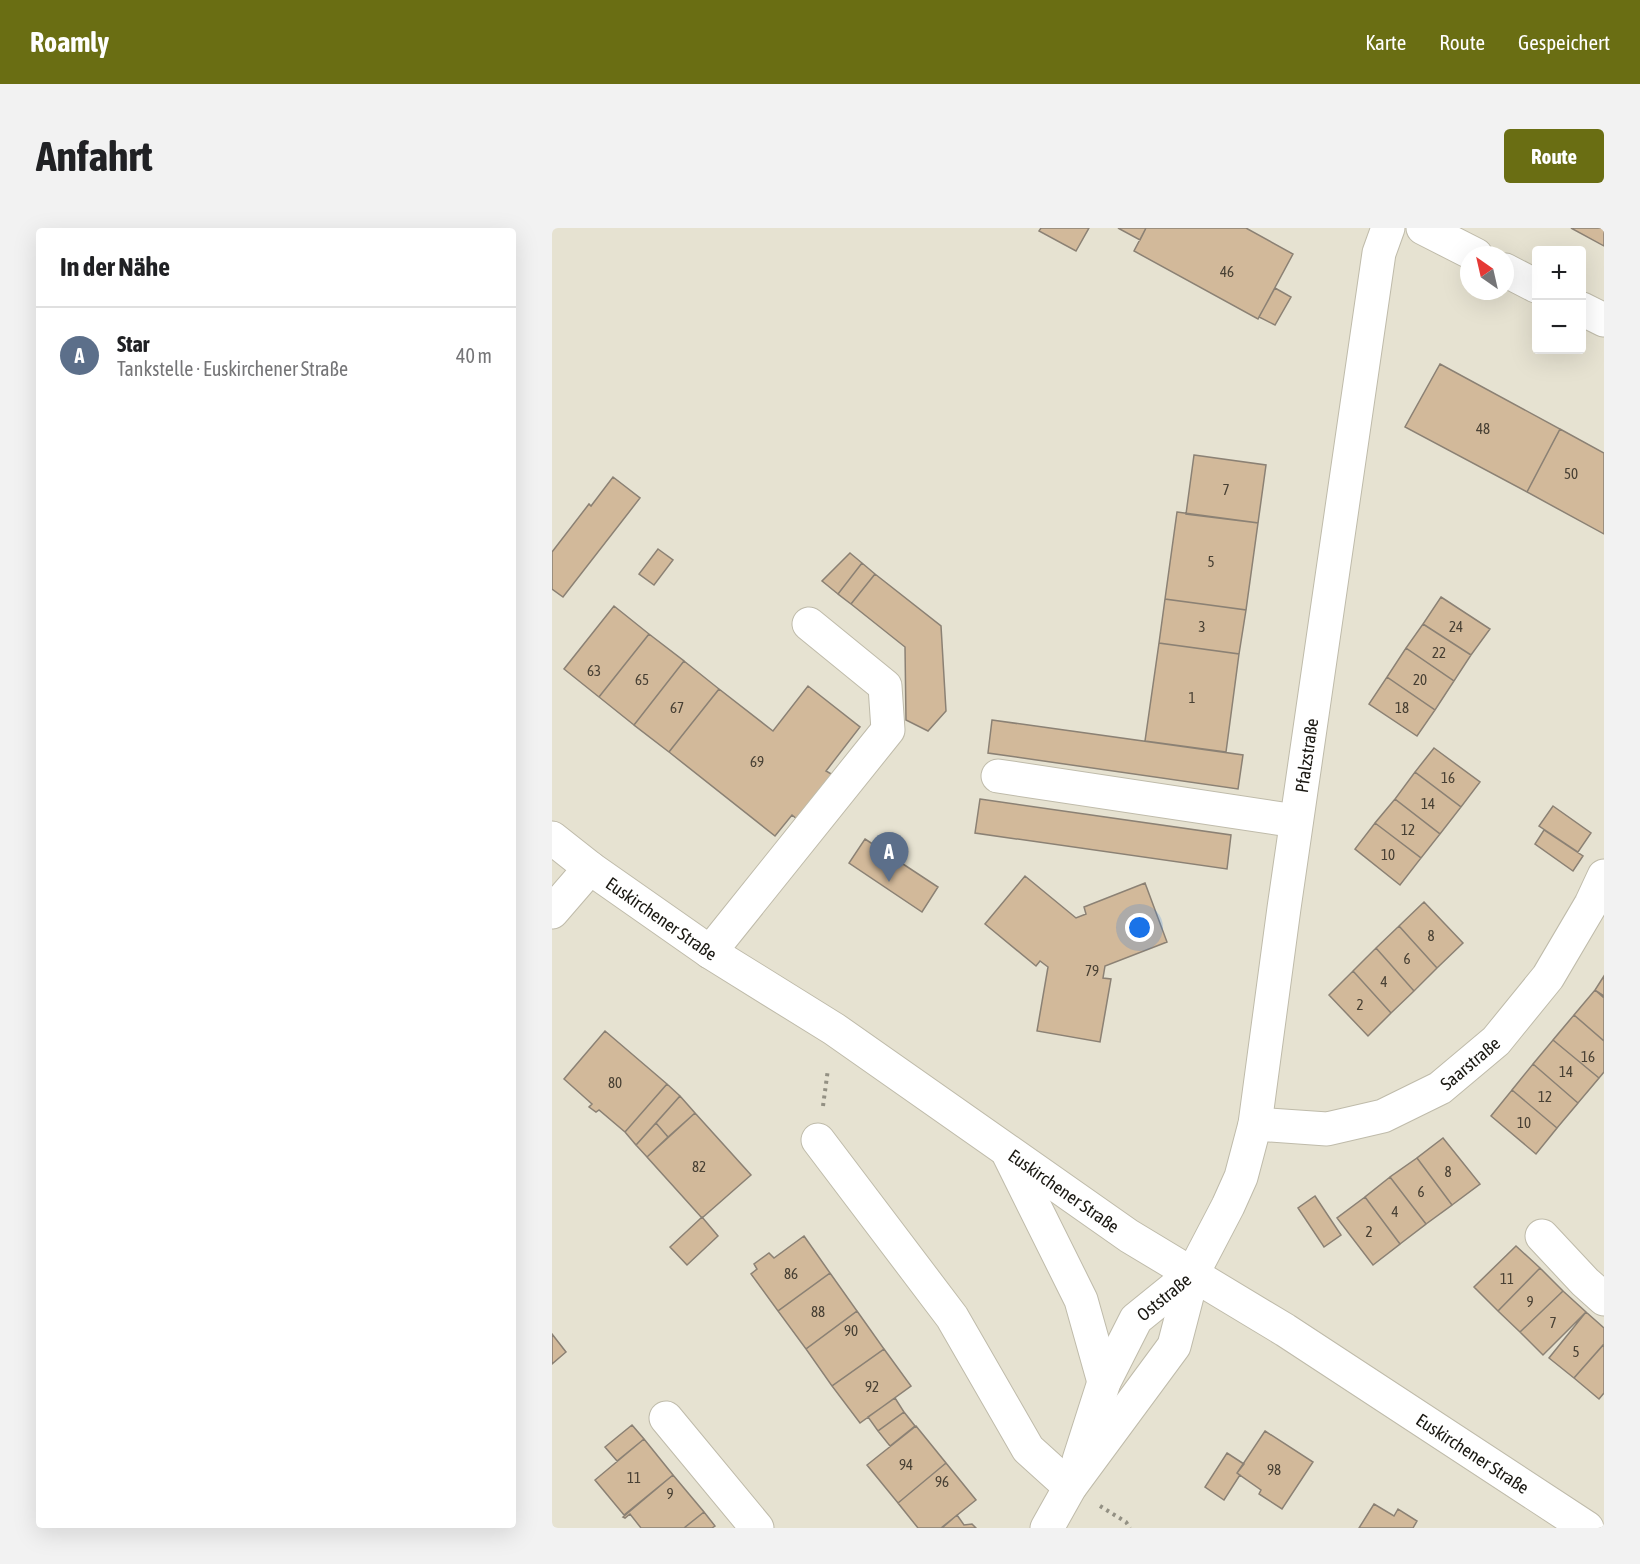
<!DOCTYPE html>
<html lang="de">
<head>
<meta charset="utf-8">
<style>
  body { margin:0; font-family:"Asap Condensed",sans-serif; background:#f2f2f2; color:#202124 }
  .controls { position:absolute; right:18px; top:18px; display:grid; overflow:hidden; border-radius:6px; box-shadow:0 6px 24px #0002 }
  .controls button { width:54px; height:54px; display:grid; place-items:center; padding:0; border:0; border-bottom:2px solid #e0e0e0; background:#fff; color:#202124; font:30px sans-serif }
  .compass { position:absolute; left:908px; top:18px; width:54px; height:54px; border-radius:50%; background:#fff; box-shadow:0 6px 24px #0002; rotate:326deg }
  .you { position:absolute; left:588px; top:700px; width:21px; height:21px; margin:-15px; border:4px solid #fff; border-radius:50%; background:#1a73e8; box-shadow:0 0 0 9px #1a73e833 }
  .badge { display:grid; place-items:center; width:39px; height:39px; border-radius:50%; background:#6a6e13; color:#fff; font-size:20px; font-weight:700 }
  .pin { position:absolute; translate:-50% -50px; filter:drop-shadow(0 2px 3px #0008) }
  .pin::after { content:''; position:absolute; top:32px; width:21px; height:18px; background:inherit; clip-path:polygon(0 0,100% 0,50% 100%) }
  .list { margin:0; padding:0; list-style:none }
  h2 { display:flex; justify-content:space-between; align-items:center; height:78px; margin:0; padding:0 24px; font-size:26px }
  h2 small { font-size:20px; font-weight:400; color:#757577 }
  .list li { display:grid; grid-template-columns:39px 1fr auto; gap:18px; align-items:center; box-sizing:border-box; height:96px; padding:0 24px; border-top:2px solid #e0e0e0 }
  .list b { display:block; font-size:22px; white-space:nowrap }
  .list p { margin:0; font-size:20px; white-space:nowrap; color:#757577 }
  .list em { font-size:20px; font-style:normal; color:#757577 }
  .map { position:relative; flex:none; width:1052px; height:1300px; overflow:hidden; border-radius:6px }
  header { display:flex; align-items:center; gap:36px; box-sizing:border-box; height:84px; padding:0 30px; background:#6a6e13; color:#fff }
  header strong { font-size:28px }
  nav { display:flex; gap:33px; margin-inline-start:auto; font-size:21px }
  .intro { display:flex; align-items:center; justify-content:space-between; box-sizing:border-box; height:144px; padding:0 36px }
  h1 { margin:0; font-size:42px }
  .button { padding:15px 27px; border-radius:6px; background:#6a6e13; color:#fff; font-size:21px; font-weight:700 }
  main { display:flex; gap:36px; padding:0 36px }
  aside { flex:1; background:#fff; border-radius:6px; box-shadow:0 6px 24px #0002 }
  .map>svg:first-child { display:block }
  .building { fill:#d2b99a; stroke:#8b8174; stroke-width:1.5 }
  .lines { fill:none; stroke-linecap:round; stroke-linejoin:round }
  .minor-casing { stroke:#bfbbaa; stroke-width:35 }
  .path { stroke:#939083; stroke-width:4; stroke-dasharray:3 4.5; stroke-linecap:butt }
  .minor { stroke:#fff; stroke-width:33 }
  .labels { text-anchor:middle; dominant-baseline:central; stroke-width:6; stroke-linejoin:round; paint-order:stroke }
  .number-label { font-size:15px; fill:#484034 }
  .street-label { font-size:18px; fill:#1a1812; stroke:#e6e2d1 }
</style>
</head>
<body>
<header>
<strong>Roamly</strong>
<nav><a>Karte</a><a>Route</a><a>Gespeichert</a></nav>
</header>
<div class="intro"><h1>Anfahrt</h1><a class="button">Route</a></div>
<main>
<aside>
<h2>In der Nähe<small></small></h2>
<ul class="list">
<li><span class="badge" style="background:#5c6f8a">A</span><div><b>Star</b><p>Tankstelle · Euskirchener Straße</p></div><em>40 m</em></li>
</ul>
</aside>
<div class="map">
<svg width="1052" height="1300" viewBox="0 0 1052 1300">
  <rect width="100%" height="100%" fill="#e6e2d1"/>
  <path class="building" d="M 489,0 L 537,0 L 524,23 L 487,3 Z
    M 566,0 L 594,0 L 588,12 Z
    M 594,0 L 694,0 L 741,26 L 706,91 L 582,23 Z
    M 1019,0 L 1052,0 L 1052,18 Z
    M 723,60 L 739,69 L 723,97 L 707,89 Z
    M 888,136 L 1008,201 L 975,264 L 853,199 Z
    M 1008,201 L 1052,225 L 1052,306 L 975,264 Z
    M 642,227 L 714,237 L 706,295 L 634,286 Z
    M 61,249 L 88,270 L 11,369 L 0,361 L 0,324 L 37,276 L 39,278 Z
    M 625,284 L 706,295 L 694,382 L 613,371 Z
    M 106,321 L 121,332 L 102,357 L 87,346 Z
    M 298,325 L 310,335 L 286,366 L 270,353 Z
    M 310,335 L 323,346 L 299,376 L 286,366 Z
    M 323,346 L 389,398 L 394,483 L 376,503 L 354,492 L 353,419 L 299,376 Z
    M 889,369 L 938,401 L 919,427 L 871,396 Z
    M 613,371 L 694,382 L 687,426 L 607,415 Z
    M 62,378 L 97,406 L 47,469 L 12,441 Z
    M 871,396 L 919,427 L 902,453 L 854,420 Z
    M 97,406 L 132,433 L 82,497 L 47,469 Z
    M 607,415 L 687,426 L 674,524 L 593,513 Z
    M 854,420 L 902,453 L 883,482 L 835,449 Z
    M 132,433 L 167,461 L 117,524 L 82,497 Z
    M 835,449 L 883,482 L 865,508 L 817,476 Z
    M 256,458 L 308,499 L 274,543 L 281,547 L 246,592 L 240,587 L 223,608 L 117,524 L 167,461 L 221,503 Z
    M 440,492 L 691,527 L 686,561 L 436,525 Z
    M 882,520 L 928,554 L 909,579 L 863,544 Z
    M 863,544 L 909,579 L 888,606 L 843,571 Z
    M 428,571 L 679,607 L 675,641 L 423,605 Z
    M 843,571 L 888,606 L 869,630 L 823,595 Z
    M 1001,578 L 1039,605 L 1026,624 L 987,598 Z
    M 823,595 L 869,630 L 848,657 L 803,621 Z
    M 992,602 L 1031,628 L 1021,643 L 983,616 Z
    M 313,611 L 386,659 L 370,684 L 297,635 Z
    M 473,648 L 524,690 L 534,686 L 532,679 L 593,655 L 615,714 L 553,738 L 551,750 L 559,751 L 548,814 L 485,803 L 496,739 L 488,733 L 484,738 L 433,696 Z
    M 872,674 L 911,715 L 885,740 L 847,698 Z
    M 847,698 L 885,740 L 862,763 L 824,720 Z
    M 824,720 L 862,763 L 839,785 L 801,743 Z
    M 801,743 L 839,785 L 816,808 L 777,767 Z
    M 1052,748 L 1052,768 L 1043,762 Z
    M 1043,762 L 1052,770 L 1052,813 L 1022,787 Z
    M 1022,787 L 1052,813 L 1052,844 L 1047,850 L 1001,812 Z
    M 53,803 L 115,856 L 73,904 L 47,882 L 44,884 L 37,879 L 40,876 L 12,851 Z
    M 1001,812 L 1047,850 L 1026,875 L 981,836 Z
    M 981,836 L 1026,875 L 1005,900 L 960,862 Z
    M 115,856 L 128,868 L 84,917 L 73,904 Z
    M 960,862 L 1005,900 L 984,926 L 939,888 Z
    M 128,868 L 143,885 L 116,909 L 104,895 Z
    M 143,885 L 199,947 L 150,990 L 95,929 Z
    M 104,895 L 116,909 L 95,929 L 84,917 Z
    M 891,910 L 928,956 L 900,977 L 865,930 Z
    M 865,930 L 900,977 L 874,996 L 838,949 Z
    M 838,949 L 874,996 L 848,1016 L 813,969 Z
    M 763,968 L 789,1007 L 772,1019 L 746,980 Z
    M 813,969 L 848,1016 L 821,1037 L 785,990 Z
    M 150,989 L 166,1008 L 135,1037 L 118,1019 Z
    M 252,1008 L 278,1045 L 226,1083 L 199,1046 L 205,1041 L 202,1036 L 217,1025 L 222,1030 Z
    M 964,1018 L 988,1040 L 946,1083 L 922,1059 Z
    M 988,1040 L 1011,1063 L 968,1104 L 946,1083 Z
    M 278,1045 L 305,1083 L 254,1121 L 226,1083 Z
    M 1011,1063 L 1034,1084 L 991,1127 L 968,1104 Z
    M 305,1083 L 332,1121 L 280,1158 L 254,1121 Z
    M 1034,1084 L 1052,1100 L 1052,1116 L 1022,1150 L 997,1130 Z
    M 0,1106 L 14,1124 L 0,1136 Z
    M 1052,1116 L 1052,1165 L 1047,1171 L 1022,1150 Z
    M 332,1121 L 359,1158 L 308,1195 L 280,1158 Z
    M 343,1170 L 352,1184 L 326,1203 L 316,1189 Z
    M 352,1184 L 363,1198 L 338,1218 L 326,1203 Z
    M 80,1197 L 92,1211 L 65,1233 L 53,1219 Z
    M 364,1198 L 394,1235 L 346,1275 L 315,1237 Z
    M 713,1203 L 761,1234 L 730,1281 L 707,1266 L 709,1262 L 685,1245 Z
    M 92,1211 L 121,1247 L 72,1287 L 43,1252 Z
    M 675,1225 L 692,1236 L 685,1245 L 688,1247 L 672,1272 L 653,1259 Z
    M 394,1235 L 424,1272 L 389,1300 L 366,1300 L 346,1275 Z
    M 121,1247 L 152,1284 L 132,1300 L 89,1300 L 78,1286 L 73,1290 L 71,1289 Z
    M 822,1276 L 842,1288 L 846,1281 L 865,1293 L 861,1300 L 807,1300 Z
    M 152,1284 L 163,1298 L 160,1300 L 132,1300 Z
    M 405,1287 L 412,1297 L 420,1296 L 424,1300 L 390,1300 Z"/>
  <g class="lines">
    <g class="minor-casing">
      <g id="minor">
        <path d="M 871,0 L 924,27"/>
        <path d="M 953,42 L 984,58"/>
        <path d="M 1030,81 L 1052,92"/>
        <path d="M 446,548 L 744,593"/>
        <path id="s1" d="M 0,610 L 38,640 L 158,724 L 282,801 L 577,1008 L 733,1102 L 1035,1300"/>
        <path d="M 0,684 L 38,640"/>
        <path d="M 158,724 L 336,502 L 333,458 L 257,396"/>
        <path id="s2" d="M 703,896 L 775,901 L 831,888 L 888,860 L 944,813 L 996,749 L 1039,676 L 1052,648"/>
        <path d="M 266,912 L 400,1089 L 476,1221 L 518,1259"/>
        <path d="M 457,927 L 529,1072 L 552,1154"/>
        <path d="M 990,1008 L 1033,1054 L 1052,1071"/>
        <path d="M 114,1190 L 205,1300"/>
        <path id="s3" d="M 527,1232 L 552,1154 L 584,1091 L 641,1045"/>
        <path id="s4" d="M 495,1300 L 518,1259 L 622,1118 L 641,1045 L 676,978 L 689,949 L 703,896 L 732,680 L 827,25 L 836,0"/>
      </g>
    </g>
    <path class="path" d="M 271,878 L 276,841
      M 548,1278 L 574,1294 L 578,1300"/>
    <use href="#minor" class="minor"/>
  </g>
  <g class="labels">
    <g class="number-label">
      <text x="675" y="43">46</text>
      <text x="931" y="200">48</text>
      <text x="1019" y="245">50</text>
      <text x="674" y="261">7</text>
      <text x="659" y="333">5</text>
      <text x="650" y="398">3</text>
      <text x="904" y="398">24</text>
      <text x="887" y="424">22</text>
      <text x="42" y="442">63</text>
      <text x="90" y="451">65</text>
      <text x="868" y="451">20</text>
      <text x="640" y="469">1</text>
      <text x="125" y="479">67</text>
      <text x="850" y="479">18</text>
      <text x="205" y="533">69</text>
      <text x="896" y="549">16</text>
      <text x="876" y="575">14</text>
      <text x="856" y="601">12</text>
      <text x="836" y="626">10</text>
      <text x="879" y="707">8</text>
      <text x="855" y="730">6</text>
      <text x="540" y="742">79</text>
      <text x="832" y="753">4</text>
      <text x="808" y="776">2</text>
      <text x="1036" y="828">16</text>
      <text x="1014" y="843">14</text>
      <text x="63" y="854">80</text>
      <text x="993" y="868">12</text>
      <text x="972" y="894">10</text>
      <text x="147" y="938">82</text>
      <text x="896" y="943">8</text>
      <text x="869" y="963">6</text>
      <text x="843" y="983">4</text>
      <text x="817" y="1003">2</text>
      <text x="239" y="1045">86</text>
      <text x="955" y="1050">11</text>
      <text x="978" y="1073">9</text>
      <text x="266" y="1083">88</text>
      <text x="1001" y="1094">7</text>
      <text x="299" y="1102">90</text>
      <text x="1024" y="1123">5</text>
      <text x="320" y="1158">92</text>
      <text x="354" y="1236">94</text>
      <text x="722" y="1241">98</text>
      <text x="82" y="1249">11</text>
      <text x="390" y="1253">96</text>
      <text x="118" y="1265">9</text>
    </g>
    <g class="street-label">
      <text stroke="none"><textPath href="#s4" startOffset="832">Pfalzstraße</textPath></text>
      <text stroke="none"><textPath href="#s1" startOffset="136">Euskirchener Straße</textPath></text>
      <text stroke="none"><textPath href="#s2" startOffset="232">Saarstraße</textPath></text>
      <text stroke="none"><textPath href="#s1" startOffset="622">Euskirchener Straße</textPath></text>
      <text stroke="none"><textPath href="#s3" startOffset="188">Oststraße</textPath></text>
      <text stroke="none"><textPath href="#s1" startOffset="1108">Euskirchener Straße</textPath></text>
    </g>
  </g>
</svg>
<div class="controls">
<button>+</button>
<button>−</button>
</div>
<svg class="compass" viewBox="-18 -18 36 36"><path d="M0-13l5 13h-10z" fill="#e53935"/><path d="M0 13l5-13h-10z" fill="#757577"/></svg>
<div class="you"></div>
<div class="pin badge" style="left:337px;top:654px;background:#5c6f8a">A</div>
</div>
</main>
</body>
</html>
